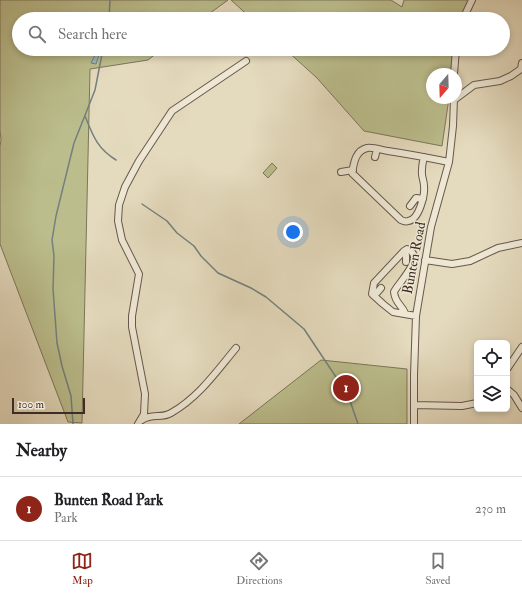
<!DOCTYPE html>
<html lang="en">
<head>
<meta charset="utf-8">
<style>
  body { margin:0; font-family:"IM FELL Double Pica",serif; background:#f6f6f6; color:#202124 }
  .controls { position:absolute; right:12px; bottom:12px; display:grid; overflow:hidden; border-radius:6px; box-shadow:0 2px 6px #0003 }
  .controls button { width:36px; height:36px; display:grid; place-items:center; padding:0; border:0; border-bottom:1px solid #e0e0e0; background:#fff; color:#202124; font:20px sans-serif }
  .compass { position:absolute; left:426px; top:68px; width:36px; height:36px; border-radius:50%; background:#fff; box-shadow:0 2px 6px #0003; rotate:199deg }
  .scale { position:absolute; left:12px; bottom:10px; width:73px; box-sizing:border-box; padding-left:4px; border:2px solid #3e2d27; border-top:0; font-size:11px; line-height:14px; white-space:nowrap; color:#3e2d27; -webkit-text-stroke:3px #ede7d4; paint-order:stroke }
  .you { position:absolute; left:293px; top:232px; width:14px; height:14px; margin:-10px; border:3px solid #fff; border-radius:50%; background:#1a73e8; box-shadow:0 0 0 6px #1a73e833 }
  .badge { display:grid; place-items:center; width:26px; height:26px; border-radius:50%; background:#8f2418; color:#fff; font-size:13px; font-weight:700 }
  .pin { position:absolute; translate:-50% -50%; border:2px solid #fff; box-shadow:0 1px 4px #0006 }
  .list { margin:0; padding:0; list-style:none }
  h2 { display:flex; justify-content:space-between; align-items:center; height:52px; margin:0; padding:0 16px; font-size:17px }
  h2 small { font-size:13px; font-weight:400; color:#757577 }
  .list li { display:grid; grid-template-columns:26px 1fr auto; gap:12px; align-items:center; box-sizing:border-box; height:64px; padding:0 16px; border-top:1px solid #e0e0e0 }
  .list b { display:block; font-size:15px; white-space:nowrap }
  .list p { margin:0; font-size:13px; white-space:nowrap; color:#757577 }
  .list em { font-size:13px; font-style:normal; color:#757577 }
  .icon { flex:none; width:22px; height:22px; fill:none; stroke:currentColor; stroke-width:2; stroke-linecap:round; stroke-linejoin:round }
  .map { position:relative; flex:none; width:522px; height:424px; overflow:hidden }
  .search { position:absolute; background:#fff; box-shadow:0 2px 6px #0003; left:12px; right:12px; top:12px; height:44px; display:flex; align-items:center; gap:10px; box-sizing:border-box; padding:0 14px; border-radius:22px; color:#757577; font-size:15px }
  .sheet { height:116px; background:#fff }
  nav { display:flex; justify-content:space-around; align-items:center; box-sizing:border-box; height:56px; border-top:1px solid #e0e0e0; background:#fff; font-size:11px; color:#757577 }
  nav a { display:grid; justify-items:center; gap:2px }
  nav .on { color:#8f2418 }
  .map>svg:first-child { display:block }
  .green { fill:#bbbd8c; stroke:#7c755a }
  .water { fill:#98b8ba; stroke:#74807f }
  .lines { fill:none; stroke-linecap:round; stroke-linejoin:round }
  .stream { stroke:#74807f; stroke-width:1.5 }
  .minor-casing { stroke:#68584c; stroke-width:8 }
  .minor { stroke:#ede7d4; stroke-width:6 }
  .labels { text-anchor:middle; dominant-baseline:central; stroke-width:3; stroke-linejoin:round; paint-order:stroke }
  .street-label { font-size:14px; fill:#3e2d27; stroke:#ede7d4 }
</style>
</head>
<body>
<div class="map">
<svg width="522" height="424" viewBox="0 0 522 424">
  <rect width="100%" height="100%" fill="#e4dabd"/>
  <filter id="stains"><feTurbulence type="fractalNoise" baseFrequency=".005" numOctaves="4"/><feColorMatrix values="0 0 0 0 .2 0 0 0 0 .09 0 0 0 0 .02 0 0 0 .5 -.17"/></filter>
  <radialGradient id="worn" r=".72"><stop offset=".6" stop-color="#630" stop-opacity="0"/><stop offset="1" stop-color="#630" stop-opacity=".3"/></radialGradient>
  <path class="green" d="M 0,0 L 228,0 L 202,19 L 19,19 L 19,49 L 162,49 L 148,60 L 90,69 L 82,423 L 68,422 L 0,244 L 0,146 L 1,140 L 0,130 Z
    M 231,0 L 391,0 L 402,7 L 404,0 L 474,0 L 467,19 L 252,19 Z
    M 285,49 L 456,49 L 452,74 L 432,74 L 432,98 L 449,98 L 442,146 L 364,131 L 317,78 Z
    M 272,163 L 277,168 L 268,178 L 263,173 Z
    M 321,360 L 407,369 L 407,424 L 239,424 Z"/>
  <path class="water" d="M 98,49 L 101,49 L 96,64 L 91,63 Z"/>
  <g class="lines">
    <path class="stream" d="M 109,19 L 110,0
      M 85,116 C 93,136 97,148 116,160
      M 142,204 L 167,221 L 177,233 L 194,246 L 201,256 L 218,273 L 251,288 L 266,297 L 304,329 L 348,395 L 358,424
      M 73,424 L 71,396 L 62,366 L 57,343 L 53,289 L 54,256 L 52,240 L 56,216 L 74,143 L 95,90 L 103,49"/>
    <g class="minor-casing">
      <path id="minor" d="M 463,19 L 472,0
        M 454,74 L 456,49
        M 454,100 L 474,85 L 500,81 L 511,76 L 521,69 L 522,63
        M 375,157 L 377,149
        M 424,157 C 423,161 422,166 422,170 C 421,176 424,180 424,186 C 425,195 419,220 408,221 C 406,222 403,221 401,220 L 352,173 C 354,163 355,151 367,148 C 373,147 382,150 388,151 C 408,154 429,158 449,162
        M 341,172 L 353,170
        M 410,206 L 416,198 L 423,199
        M 404,251 L 406,255 L 406,262
        M 425,260 L 452,264 L 470,261 L 498,248 L 522,243
        M 374,296 L 381,288
        M 405,313 C 401,304 395,303 394,292 C 398,283 427,256 407,249 L 404,251 L 374,283 L 372,294 L 383,304 L 393,312 L 416,316
        M 507,369 L 522,347
        M 507,389 L 514,395 L 522,408
        M 414,405 L 462,406 L 477,403
        M 142,420 C 152,413 161,419 171,413 C 199,397 216,372 236,348
        M 138,424 L 144,414 L 145,394 L 132,327 L 132,316 L 139,274 L 122,240 L 118,221 L 119,205 L 125,187 L 139,161 L 172,111 L 246,61
        M 414,424 L 414,375 L 416,316 L 431,227 L 449,162 L 453,126 L 454,98"/>
    </g>
    <use href="#minor" class="minor"/>
  </g>
  <g class="labels">
    <g class="street-label">
      <text transform="translate(414 258) rotate(-79)">Bunten Road</text>
    </g>
  </g>
  <rect width="100%" height="100%" filter="url(#stains)"/>
  <rect width="100%" height="100%" fill="url(#worn)"/>
</svg>
<div class="controls">
<button><svg class="icon" aria-label="locate" viewBox="0 0 24 24"><circle cx="12" cy="12" r="6"/><path d="M12 2v4M12 18v4M2 12h4M18 12h4"/></svg></button>
<button><svg class="icon" aria-label="layers" viewBox="0 0 24 24"><path d="M12 4l9 5-9 5-9-5zM3 14l9 5 9-5"/></svg></button>
</div>
<svg class="compass" viewBox="-18 -18 36 36"><path d="M0-13l5 13h-10z" fill="#e53935"/><path d="M0 13l5-13h-10z" fill="#757577"/></svg>
<div class="scale">100 m</div>
<div class="you"></div>
<div class="pin badge" style="left:346px;top:388px">1</div>
<div class="search"><svg class="icon" aria-label="search" viewBox="0 0 24 24"><circle cx="10" cy="10" r="6"/><path d="M15 15l6 6"/></svg>Search here</div>
</div>
<section class="sheet">
<h2>Nearby<small></small></h2>
<ul class="list">
<li><span class="badge">1</span><div><b>Bunten Road Park</b><p>Park</p></div><em>230 m</em></li>
</ul>
</section>
<nav>
<a class="on"><svg class="icon" aria-label="map" viewBox="0 0 24 24"><path d="M3 6l6-2 6 2 6-2v14l-6 2-6-2-6 2zM9 4v14M15 6v14"/></svg>Map</a>
<a><svg class="icon" aria-label="directions" viewBox="0 0 24 24"><path d="M12 3l9 9-9 9-9-9zM9 14v-3h6M13 9l2 2-2 2"/></svg>Directions</a>
<a><svg class="icon" aria-label="saved" viewBox="0 0 24 24"><path d="M7 4h10v16l-5-4-5 4z"/></svg>Saved</a>
</nav>
</body>
</html>
